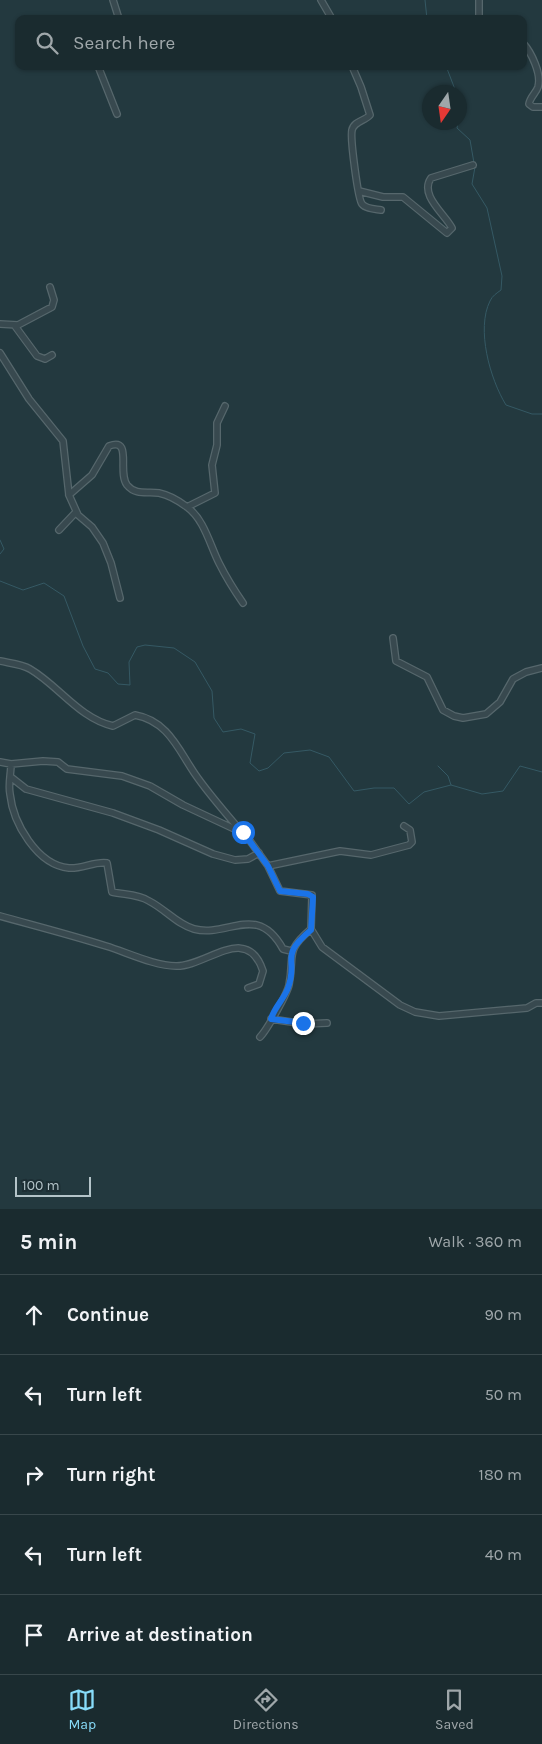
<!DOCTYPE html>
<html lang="en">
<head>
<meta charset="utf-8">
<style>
  body { margin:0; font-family:Karla,sans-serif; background:#233337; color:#f1f3f6 }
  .compass { position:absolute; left:422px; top:85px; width:45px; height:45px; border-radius:50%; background:#1a2b2f; box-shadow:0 1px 4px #0004; rotate:193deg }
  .scale { position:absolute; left:15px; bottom:12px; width:76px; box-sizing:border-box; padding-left:5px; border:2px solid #b4c4c9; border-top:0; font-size:14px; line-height:18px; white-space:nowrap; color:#b4c4c9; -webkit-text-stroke:4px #1d2e34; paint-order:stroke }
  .stop { position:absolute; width:15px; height:15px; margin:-11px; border:4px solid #1a73e8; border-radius:50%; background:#fff }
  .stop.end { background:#1a73e8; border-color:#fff; box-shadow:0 1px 5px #0008 }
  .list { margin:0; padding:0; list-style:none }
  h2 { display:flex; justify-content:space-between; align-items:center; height:65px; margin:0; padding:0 20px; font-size:21px }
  h2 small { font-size:16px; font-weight:400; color:#9fa7aa }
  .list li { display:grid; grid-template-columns:32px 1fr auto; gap:15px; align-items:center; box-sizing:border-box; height:80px; padding:0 20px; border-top:1px solid #38474b }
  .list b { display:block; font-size:19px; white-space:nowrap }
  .list em { font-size:16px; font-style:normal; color:#9fa7aa }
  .icon { flex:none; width:28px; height:28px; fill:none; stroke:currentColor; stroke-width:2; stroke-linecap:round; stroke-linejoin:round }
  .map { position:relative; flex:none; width:542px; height:1209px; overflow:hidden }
  .search { position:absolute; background:#1a2b2f; box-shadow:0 1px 4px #0004; left:15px; right:15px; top:15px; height:55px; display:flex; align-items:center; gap:12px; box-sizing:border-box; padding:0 18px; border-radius:10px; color:#9fa7aa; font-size:19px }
  .sheet { height:465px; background:#1a2b2f }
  nav { display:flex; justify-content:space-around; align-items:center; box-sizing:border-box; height:70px; border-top:1px solid #38474b; background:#1a2b2f; font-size:14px; color:#9fa7aa }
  nav a { display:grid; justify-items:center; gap:2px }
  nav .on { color:#88dcfa }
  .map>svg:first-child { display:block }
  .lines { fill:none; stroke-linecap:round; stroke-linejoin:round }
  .stream { stroke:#355964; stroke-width:1 }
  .street-casing { stroke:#56676c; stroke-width:8 }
  .street { stroke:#38494f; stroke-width:5.5 }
  .route { stroke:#1a73e8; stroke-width:6 }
</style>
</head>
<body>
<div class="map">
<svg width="542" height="1209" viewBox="0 0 542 1209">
  <rect width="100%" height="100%" fill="#23393f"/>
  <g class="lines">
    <path class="stream" d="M 425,0 L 427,19
      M 446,66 L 456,92
      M 458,122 L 457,128 L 470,140 L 474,163
      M 475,167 L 472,184 L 487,208 L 502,276 L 501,290 C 497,293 492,296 490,301 C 476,329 490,379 506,405 L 532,414 L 542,414
      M 0,540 L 4,549 L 0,554
      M 0,581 L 23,590 L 44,583 L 64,596 L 83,646 L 95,669 L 108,673 L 118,684 L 130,685 L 129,662 L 137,647 L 145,645 L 174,648 L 195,662 L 212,691 L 214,718 L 223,732 L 241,729 L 255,734 L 250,763 L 259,771 L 268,768 L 284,753 L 310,750 L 329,757 L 354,791 L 374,788 L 394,788 L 409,804 L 424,792 L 451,785
      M 438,766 L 448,776 L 451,785 L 482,794 L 503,791 L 520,766 L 542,772"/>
    <g class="street-casing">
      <path id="street" d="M 113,0 L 119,19
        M 321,0 L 332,19
        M 479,0 L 479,16 L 481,19
        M 523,43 C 531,52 542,74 538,87 C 536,93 530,97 529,104 L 533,107 L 542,107
        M 98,66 L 117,114
        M 352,66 L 361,87 L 370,115 C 365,121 354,121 352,130 C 350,138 358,199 362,204 C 366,209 375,209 381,210
        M 359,191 L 383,197 L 403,197 L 447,233 L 452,228 C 445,214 419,195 431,178 L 473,165
        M 0,324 L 18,325 L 52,307 L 54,300 L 50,287
        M 15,326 L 37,356 L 45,359 L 52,355
        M 0,353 L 29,399 L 63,441 L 69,495 L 78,515 L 92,527 L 103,543 L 111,563 L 120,598
        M 69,495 L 92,475 L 109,446 C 133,437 117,472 127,485 C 136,496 148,491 159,493 C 169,495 179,501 187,507 C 204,519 210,545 219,563 C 226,577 234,590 243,603
        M 187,507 L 215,493 L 212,465 L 217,445 L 217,423 L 225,406
        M 59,530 L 76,512
        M 393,638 L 396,661 L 427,677 L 443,710 L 454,716 L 463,718 L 486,714 L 500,702 L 513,679 L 526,672 L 542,668
        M 0,661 C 9,663 22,664 30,669 C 59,686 79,718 113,726 L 135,715 C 168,721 178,749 195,774 C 208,793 224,811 239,829
        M 0,762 L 11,764 L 43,761 L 58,762 L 67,769 L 122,776 L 150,786 L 183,805 L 245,834 L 268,866 L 280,891 L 312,895 L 311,929 L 322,947 L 400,1005 L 415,1012 L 439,1016 L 527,1008 L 536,1003 L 542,1003
        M 11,764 C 11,774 8,784 10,794 C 13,823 37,865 69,868 C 82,869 95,861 107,863 L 112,892 C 125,895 138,894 149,901 C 165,909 178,925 194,929 C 228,938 257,902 283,949 L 291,951
        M 12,778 L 26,789 L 113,813 L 159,830 L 213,854 L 235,860 L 248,859 L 259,853
        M 268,866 L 340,851 L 371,855 L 409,845 L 412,842 L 410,830 L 404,826
        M 0,916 C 36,926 71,935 106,946 C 126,952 155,966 176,966 C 206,967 247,922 263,971 L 259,984 L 248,988
        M 271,1019 L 305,1024 L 327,1023
        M 260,1037 C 267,1030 287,994 289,985 C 295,955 284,952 311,929"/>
    </g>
    <use href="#street" class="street"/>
  </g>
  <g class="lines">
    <path class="route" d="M 243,832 L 268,866 L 280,891 L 308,894 L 313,897 L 311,930 C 278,957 299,959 288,988 C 284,999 274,1008 271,1019 L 303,1023"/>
  </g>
</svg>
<svg class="compass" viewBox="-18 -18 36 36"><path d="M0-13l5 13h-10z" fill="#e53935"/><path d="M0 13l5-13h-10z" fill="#9fa7aa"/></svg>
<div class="scale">100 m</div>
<div class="stop" style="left:243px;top:832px"></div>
<div class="stop end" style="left:303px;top:1023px"></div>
<div class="search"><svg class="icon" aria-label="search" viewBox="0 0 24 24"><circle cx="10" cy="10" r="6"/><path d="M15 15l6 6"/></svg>Search here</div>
</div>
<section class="sheet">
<h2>5 min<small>Walk · 360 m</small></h2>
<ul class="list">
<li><svg class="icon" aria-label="ahead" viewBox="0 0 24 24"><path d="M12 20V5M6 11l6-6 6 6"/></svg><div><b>Continue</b></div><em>90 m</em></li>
<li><svg class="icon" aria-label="left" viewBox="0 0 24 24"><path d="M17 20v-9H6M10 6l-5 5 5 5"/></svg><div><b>Turn left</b></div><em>50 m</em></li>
<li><svg class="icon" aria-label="right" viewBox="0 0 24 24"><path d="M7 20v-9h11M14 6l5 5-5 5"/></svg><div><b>Turn right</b></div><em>180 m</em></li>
<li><svg class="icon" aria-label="left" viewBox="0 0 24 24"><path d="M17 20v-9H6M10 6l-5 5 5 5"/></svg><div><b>Turn left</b></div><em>40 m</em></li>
<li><svg class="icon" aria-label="arrive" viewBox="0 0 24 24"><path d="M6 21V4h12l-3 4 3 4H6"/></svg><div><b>Arrive at destination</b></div></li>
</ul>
</section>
<nav>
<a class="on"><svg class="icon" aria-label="map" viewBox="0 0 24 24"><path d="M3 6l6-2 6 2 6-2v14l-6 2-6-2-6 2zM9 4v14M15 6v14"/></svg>Map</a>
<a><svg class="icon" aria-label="directions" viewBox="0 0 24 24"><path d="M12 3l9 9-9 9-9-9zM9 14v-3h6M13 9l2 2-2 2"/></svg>Directions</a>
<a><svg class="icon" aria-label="saved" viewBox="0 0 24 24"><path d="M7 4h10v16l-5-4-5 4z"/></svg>Saved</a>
</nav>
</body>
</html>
